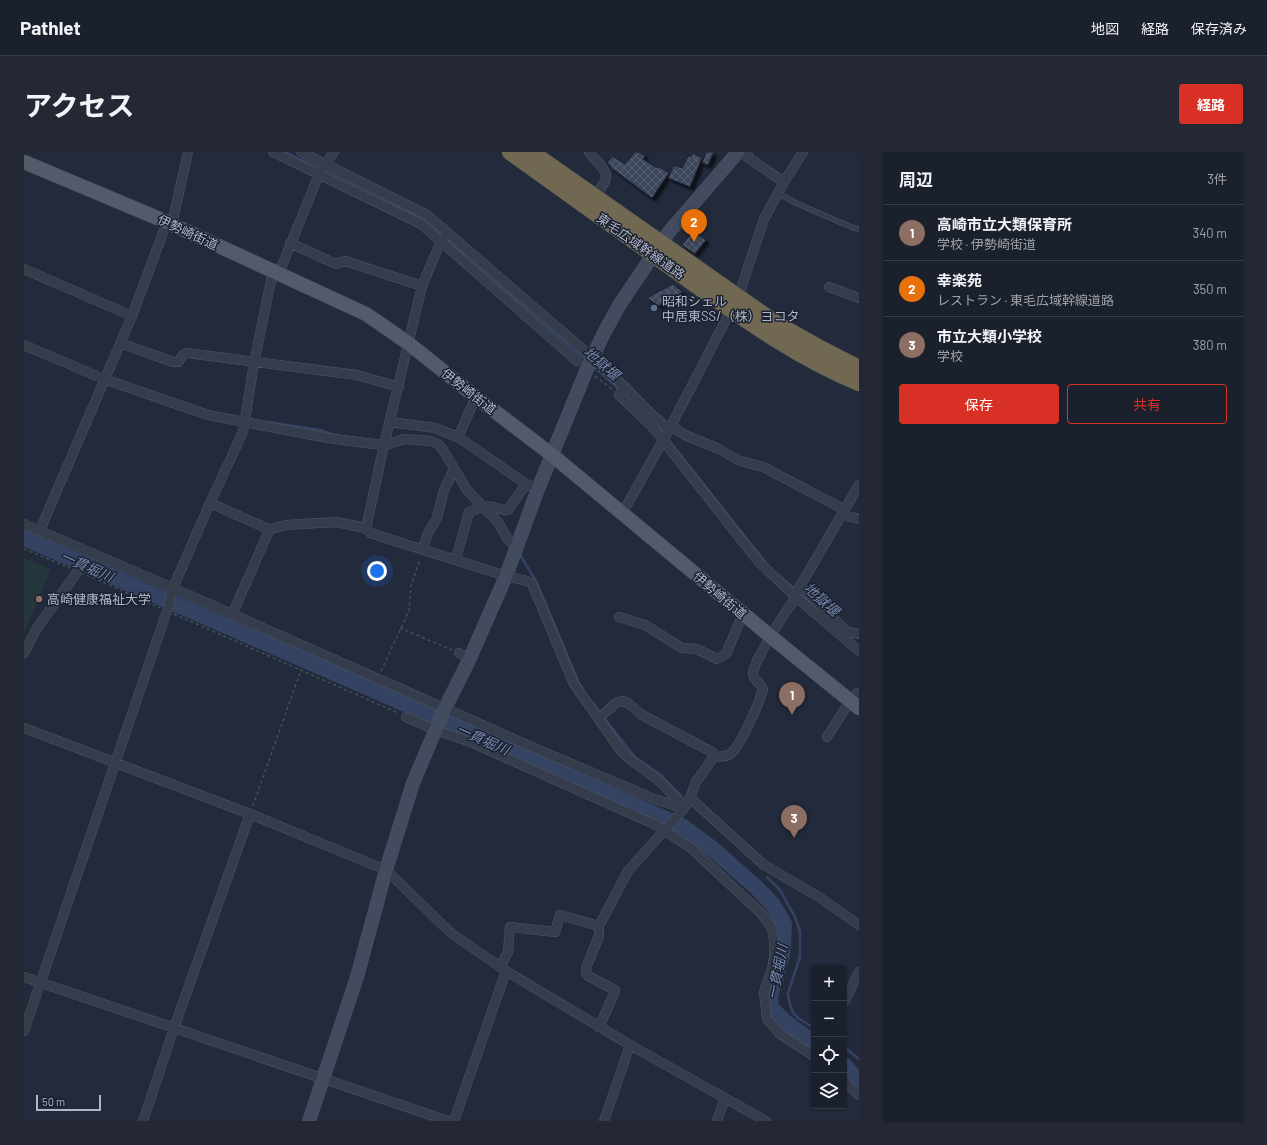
<!DOCTYPE html>
<html lang="ja">
<head>
<meta charset="utf-8">
<style>
  body { margin:0; font-family:Barlow,"Noto Sans JP",sans-serif; background:#232834; color:#f1f3f6 }
  .controls { position:absolute; right:12px; bottom:12px; display:grid; overflow:hidden; border-radius:4px; box-shadow:0 1px 3px #0004 }
  .controls button { width:36px; height:36px; display:grid; place-items:center; padding:0; border:0; border-bottom:1px solid #383e48; background:#1a202c; color:#f1f3f6; font:20px sans-serif }
  .scale { position:absolute; left:12px; bottom:10px; width:65px; box-sizing:border-box; padding-left:4px; border:2px solid #b0b7c7; border-top:0; font-size:11px; line-height:14px; white-space:nowrap; color:#b0b7c7; -webkit-text-stroke:3px #1b2130; paint-order:stroke }
  .you { position:absolute; left:353px; top:419px; width:14px; height:14px; margin:-10px; border:3px solid #fff; border-radius:50%; background:#1a73e8; box-shadow:0 0 0 6px #1a73e833 }
  .badge { display:grid; place-items:center; width:26px; height:26px; border-radius:50%; background:#d93025; color:#fff; font-size:13px; font-weight:700 }
  .pin { position:absolute; translate:-50% -33px; filter:drop-shadow(0 1px 2px #0008) }
  .pin::after { content:''; position:absolute; top:21px; width:14px; height:12px; background:inherit; clip-path:polygon(0 0,100% 0,50% 100%) }
  .list { margin:0; padding:0; list-style:none }
  h2 { display:flex; justify-content:space-between; align-items:center; height:52px; margin:0; padding:0 16px; font-size:17px }
  h2 small { font-size:13px; font-weight:400; color:#9fa3a9 }
  .list li { display:grid; grid-template-columns:26px 1fr auto; gap:12px; align-items:center; box-sizing:border-box; height:56px; padding:0 16px; border-top:1px solid #383e48 }
  .list b { display:block; font-size:15px; white-space:nowrap }
  .list p { margin:0; font-size:13px; white-space:nowrap; color:#9fa3a9 }
  .list em { font-size:13px; font-style:normal; color:#9fa3a9 }
  .actions { display:flex; gap:8px; padding:12px 16px }
  .actions a { flex:1; padding:9px 0; border:1px solid #d93025; border-radius:4px; text-align:center; font-size:14px; color:#d93025 }
  .actions .main { background:#d93025; color:#fff }
  .icon { flex:none; width:22px; height:22px; fill:none; stroke:currentColor; stroke-width:2; stroke-linecap:round; stroke-linejoin:round }
  .map { position:relative; flex:none; width:835px; height:969px; overflow:hidden; border-radius:4px }
  header { display:flex; align-items:center; gap:24px; box-sizing:border-box; height:56px; padding:0 20px; background:#1a202c; border-bottom:1px solid #383e48 }
  header strong { font-size:19px }
  nav { display:flex; gap:22px; margin-inline-start:auto; font-size:14px }
  .intro { display:flex; align-items:center; justify-content:space-between; box-sizing:border-box; height:96px; padding:0 24px }
  h1 { margin:0; font-size:28px }
  .button { padding:10px 18px; border-radius:4px; background:#d93025; color:#fff; font-size:14px; font-weight:700 }
  main { display:flex; gap:24px; padding:0 24px }
  aside { flex:1; background:#1a202c; border-radius:4px; box-shadow:0 1px 3px #0004 }
  .map>svg:first-child { display:block }
  .garden { fill:#24373c }
  .lines { fill:none; stroke-linecap:round; stroke-linejoin:round }
  .stream { stroke:#354363; stroke-width:2.5 }
  .river { stroke:#354363; stroke-width:16 }
  .building { fill:url(#building-cross-hatch); stroke:#1d2332; filter:url(#shadow) }
  .lane-casing { stroke:#505766; stroke-width:5.5 }
  .street-casing { stroke:#505766; stroke-width:10 }
  .secondary-casing { stroke:#505766; stroke-width:14 }
  .primary-casing { stroke:#3f4554; stroke-width:15 }
  .highway-casing { stroke:#404756; stroke-width:17 }
  .path { stroke:#415459; stroke-width:1.5; stroke-dasharray:3 3; stroke-linecap:butt }
  .lane { stroke:#353c4b; stroke-width:4.5 }
  .street { stroke:#353c4b; stroke-width:9 }
  .secondary { stroke:#434b5e; stroke-width:13 }
  .primary { stroke:#535b6b; stroke-width:14 }
  .highway { stroke:#716852; stroke-width:16 }
  .path-bridge { stroke:#415459; stroke-width:1.5; stroke-dasharray:3 3; stroke-linecap:butt }
  .service-dot { fill:#5c6f8a; stroke:#1b2130; stroke-width:1.5 }
  .education-dot { fill:#8d6e63; stroke:#1b2130; stroke-width:1.5 }
  .labels { text-anchor:middle; dominant-baseline:central; stroke-width:3; stroke-linejoin:round; paint-order:stroke }
  .street-label { font-size:13px; fill:#b0b7c7; stroke:#1b2130 }
  .poi-label { font-size:13px; fill:#b0b7c7; stroke:#1b2130; text-anchor:start }
  .water-label { font-size:14px; font-style:italic; fill:#788ab0; stroke:#1b2130 }
</style>
</head>
<body>
<header>
<strong>Pathlet</strong>
<nav><a>地図</a><a>経路</a><a>保存済み</a></nav>
</header>
<div class="intro"><h1>アクセス</h1><a class="button">経路</a></div>
<main>
<div class="map">
<svg width="835" height="969" viewBox="0 0 835 969">
  <defs>
    <pattern id="building-cross-hatch" width="8" height="8" patternUnits="userSpaceOnUse"><rect width="8" height="8" fill="#3d465b"/><path d="M0 0l8 8M0 8l8-8" fill="none" stroke="#565e71"/></pattern>
    <filter id="shadow"><feDropShadow dx="3.5" dy="3.5" stdDeviation="1" flood-color="#0009"/></filter>
  </defs>
  <rect width="100%" height="100%" fill="#222a3b"/>
  <path class="garden" d="M 0,406 L 27,417 L 0,481 Z"/>
  <g class="lines">
    <path class="stream" d="M 261,0 L 396,66 L 419,84
      M 422,87 L 562,208
      M 569,214 L 607,248
      M 243,270 L 296,278 L 310,283
      M 643,286 L 742,411
      M 495,401 L 513,431 L 554,529 L 559,537
      M 759,427 L 799,462
      M 569,551 L 577,562
      M 580,566 L 610,604 L 638,624 L 657,644
      M 743,725 L 756,738 L 771,765 L 776,779 L 776,805 L 764,841 L 765,849 L 769,861 L 774,866 L 790,876
      M 820,895 L 835,907"/>
    <path class="river" d="M 0,386 L 347,537 L 658,674 L 690,698 L 734,737 L 749,753 L 760,772 L 759,795 L 757,806 L 746,844 L 747,856 L 760,869 L 790,891
      M 820,913 L 835,930"/>
  </g>
  <path class="building" d="M 611,0 L 615,0 L 621,4 L 619,7 L 633,16 L 634,14 L 645,21 L 628,46 L 586,15 L 587,14 L 583,11 L 588,4 L 601,12 Z
    M 682,0 L 690,0 L 684,13 L 678,11 Z
    M 669,1 L 678,6 L 666,35 L 644,26 L 650,13 L 658,16 L 665,3 L 667,5 Z
    M 669,79 L 682,88 L 671,102 L 658,93 Z
    M 649,132 L 659,140 L 635,154 L 623,146 Z"/>
  <g class="lines">
    <g class="lane-casing">
      <path id="lane" d="M 754,41 L 772,51 L 827,75 L 835,77"/>
    </g>
    <g class="street-casing">
      <path id="street" d="M 249,0 L 397,72 L 553,209
        M 277,0 L 403,63 L 569,206 L 601,235 L 621,256 L 645,278
        M 565,0 C 583,22 590,21 570,44
        M 715,0 L 724,3 L 723,5 L 760,30
        M 148,72 L 164,0
        M 424,81 L 417,89 L 398,134 L 360,293 L 342,376 L 346,381 L 349,382 L 482,424 L 503,429 L 508,432 L 550,532 L 598,600 L 608,609 L 633,627 L 660,654
        M 266,91 L 312,112 L 321,109 L 398,134
        M 0,117 L 108,164
        M 255,121 L 295,22 L 310,0
        M 805,135 L 835,146
        M 714,146 L 740,67 L 760,30 L 779,0
        M 96,191 L 149,210 L 154,210 L 159,203 L 163,201 L 333,223 L 375,235
        M 0,193 L 80,227 L 184,263 L 304,286 L 350,292 L 362,293 L 380,287 L 407,289 L 414,292 L 419,298 L 443,338 L 474,370 L 483,386 L 492,396
        M 601,235 L 595,243 L 627,273 L 734,409 L 772,445 L 835,499
        M 366,270 L 411,276 L 434,285 L 502,332 L 514,337
        M 647,274 L 663,284 L 693,296 L 716,309 L 739,315 L 821,358
        M 434,285 L 452,245
        M 186,351 L 242,376 L 244,381 L 208,463
        M 598,362 L 647,274 L 707,158
        M 818,363 L 835,367
        M 0,372 L 149,436 L 517,599 L 633,648 L 659,656
        M 16,378 L 108,164 L 143,70
        M 243,378 L 262,373 L 312,370 L 342,376
        M 399,398 L 403,383 L 413,366 L 420,338 L 430,317
        M 432,407 L 445,360 C 453,357 461,353 468,355 C 475,356 478,359 484,358 L 502,332
        M 776,434 L 824,480 L 835,482
        M 771,443 L 835,333
        M 595,465 L 621,473 L 658,496 L 673,497 L 693,507 L 702,502 L 719,462
        M 0,501 L 13,476 L 54,419
        M 435,501 L 446,506
        M 382,565 L 411,578 L 444,589 L 632,673 L 666,695 L 738,762 L 748,776 L 750,789 L 750,805 L 748,817 L 740,840 L 743,867 L 756,882 L 790,904
        M 575,566 L 592,551 L 599,549 L 604,551 L 618,563 L 688,600 L 692,604
        M 0,576 L 226,662 L 362,718 L 427,781 L 482,819 L 606,893 L 742,969
        M 803,585 L 826,549 L 833,541
        M 666,646 L 740,713 L 795,745 L 835,773
        M 476,815 L 484,800 L 486,775 L 531,780 L 536,763 L 575,774
        M 0,825 L 424,969
        M 820,850 L 835,820
        M 575,875 L 590,842 L 591,838 L 564,824 L 562,821 L 562,816 L 575,784 L 575,774 L 604,719 L 657,660 L 666,646 L 672,630 L 689,606 C 694,603 701,606 706,602 C 716,596 736,549 739,537 C 737,531 729,528 729,522 C 729,517 732,511 734,507 C 745,485 758,465 772,445
        M 0,879 L 143,459 L 149,436 L 186,351 L 219,280 L 230,211 L 249,119
        M 820,929 L 835,943
        M 119,969 L 150,876 L 226,662
        M 430,969 L 482,819
        M 580,969 L 606,893
        M 693,969 L 701,946"/>
    </g>
    <g class="secondary-casing">
      <path id="secondary" d="M 285,969 L 333,825 L 362,718 L 389,631 L 420,558 L 446,506 L 482,424 L 514,337 L 563,217 L 580,181 L 596,152 L 629,103 L 645,80 L 714,0"/>
    </g>
    <g class="primary-casing">
      <path id="primary" d="M 0,10 L 143,70 L 342,162 L 384,191 L 452,245 L 528,303 L 746,484 L 835,556"/>
    </g>
    <g class="highway-casing">
      <path id="highway" d="M 486,0 C 546,43 606,86 666,129 C 720,167 774,206 835,231
        M 507,0 L 753,172 L 794,195 L 835,216"/>
    </g>
    <path class="path" d="M 571,224 L 589,238
      M 0,397 L 46,416
      M 63,423 L 136,456
      M 150,462 L 374,561
      M 376,476 L 428,498
      M 357,519 L 385,459 L 387,434 L 396,407
      M 229,654 L 277,518"/>
    <use href="#lane" class="lane"/>
    <use href="#street" class="street"/>
    <use href="#secondary" class="secondary"/>
    <use href="#primary" class="primary"/>
    <use href="#highway" class="highway"/>
    <path class="path-bridge" d="M 809,546 L 820,531"/>
  </g>
  <circle class="service-dot" cx="630" cy="156" r="4"/>
  <circle class="education-dot" cx="15" cy="447" r="4"/>
  <g class="labels">
    <g class="street-label">
      <text transform="translate(164 80) rotate(25)">伊勢崎街道</text>
      <text transform="translate(617 94) rotate(35)">東毛広域幹線道路</text>
      <text transform="translate(445 239) rotate(38)">伊勢崎街道</text>
      <text transform="translate(696 443) rotate(40)">伊勢崎街道</text>
    </g>
    <g class="poi-label">
      <text x="638" y="149">昭和シェル<tspan x="638" dy="15">中居東SS/（株）ヨコタ</tspan></text>
      <text x="23" y="447">高崎健康福祉大学</text>
    </g>
    <g class="water-label">
      <text transform="translate(578 211) rotate(41)">地獄堰</text>
      <text transform="translate(63 414) rotate(24)">一貫堀川</text>
      <text transform="translate(798 447) rotate(42)">地獄堰</text>
      <text transform="translate(459 587) rotate(24)">一貫堀川</text>
      <text transform="translate(753 820) rotate(-79)">一貫堀川</text>
    </g>
  </g>
</svg>
<div class="controls">
<button>+</button>
<button>−</button>
<button><svg class="icon" aria-label="locate" viewBox="0 0 24 24"><circle cx="12" cy="12" r="6"/><path d="M12 2v4M12 18v4M2 12h4M18 12h4"/></svg></button>
<button><svg class="icon" aria-label="layers" viewBox="0 0 24 24"><path d="M12 4l9 5-9 5-9-5zM3 14l9 5 9-5"/></svg></button>
</div>
<div class="scale">50 m</div>
<div class="you"></div>
<div class="pin badge" style="left:768px;top:563px;background:#8d6e63">1</div>
<div class="pin badge" style="left:670px;top:90px;background:#e8710a">2</div>
<div class="pin badge" style="left:770px;top:686px;background:#8d6e63">3</div>
</div>
<aside>
<h2>周辺<small>3件</small></h2>
<ul class="list">
<li><span class="badge" style="background:#8d6e63">1</span><div><b>高崎市立大類保育所</b><p>学校 · 伊勢崎街道</p></div><em>340 m</em></li>
<li><span class="badge" style="background:#e8710a">2</span><div><b>幸楽苑</b><p>レストラン · 東毛広域幹線道路</p></div><em>350 m</em></li>
<li><span class="badge" style="background:#8d6e63">3</span><div><b>市立大類小学校</b><p>学校</p></div><em>380 m</em></li>
</ul>
<div class="actions"><a class="main">保存</a><a>共有</a></div>
</aside>
</main>
</body>
</html>
